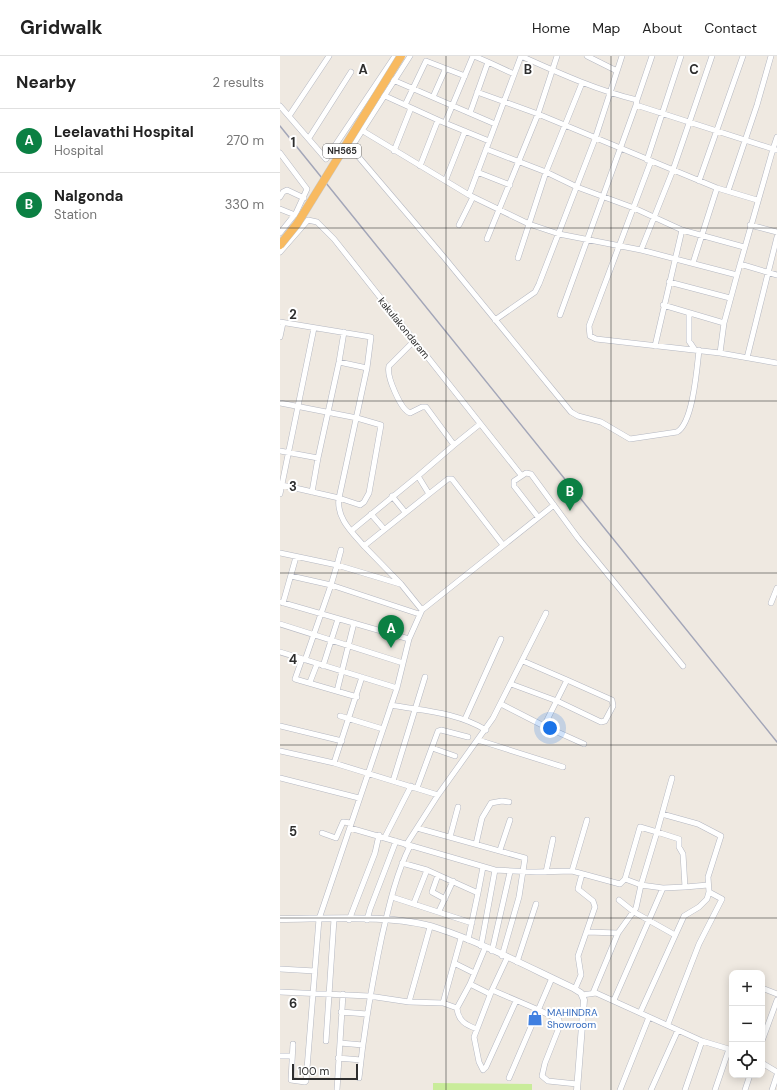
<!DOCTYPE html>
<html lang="en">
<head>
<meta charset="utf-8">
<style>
  body { margin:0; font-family:"DM Sans",sans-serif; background:#f2f2f2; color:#222 }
  .controls { position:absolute; right:12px; bottom:12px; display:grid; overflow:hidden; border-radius:8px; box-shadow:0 2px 10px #0003 }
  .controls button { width:36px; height:36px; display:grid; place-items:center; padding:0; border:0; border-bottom:1px solid #e0e0e0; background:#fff; color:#222; font:20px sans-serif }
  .scale { position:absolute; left:12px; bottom:10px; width:66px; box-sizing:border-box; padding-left:4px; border:2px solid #2e2e2e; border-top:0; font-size:11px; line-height:14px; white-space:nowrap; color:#2e2e2e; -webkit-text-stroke:3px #fff; paint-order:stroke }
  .you { position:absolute; left:270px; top:672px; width:14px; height:14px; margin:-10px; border:3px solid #fff; border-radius:50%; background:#1a73e8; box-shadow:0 0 0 6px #1a73e833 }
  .badge { display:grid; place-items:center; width:26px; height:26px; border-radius:50%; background:#0b8043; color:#fff; font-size:13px; font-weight:700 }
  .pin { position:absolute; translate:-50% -33px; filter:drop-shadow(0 1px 2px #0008) }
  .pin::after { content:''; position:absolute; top:21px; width:14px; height:12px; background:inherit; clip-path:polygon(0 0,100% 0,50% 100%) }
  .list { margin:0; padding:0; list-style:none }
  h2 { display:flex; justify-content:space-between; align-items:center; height:52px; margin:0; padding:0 16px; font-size:17px }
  h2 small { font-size:13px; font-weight:400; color:#767676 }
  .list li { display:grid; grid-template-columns:26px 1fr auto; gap:12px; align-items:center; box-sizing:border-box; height:64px; padding:0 16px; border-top:1px solid #e0e0e0 }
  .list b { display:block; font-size:15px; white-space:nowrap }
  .list p { margin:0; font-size:13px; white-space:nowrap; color:#767676 }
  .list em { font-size:13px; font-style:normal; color:#767676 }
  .icon { flex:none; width:22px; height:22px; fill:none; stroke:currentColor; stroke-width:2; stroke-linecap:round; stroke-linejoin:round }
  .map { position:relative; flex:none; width:497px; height:1034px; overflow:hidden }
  header { display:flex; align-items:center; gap:24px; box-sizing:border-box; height:56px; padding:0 20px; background:#fff; border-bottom:1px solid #e0e0e0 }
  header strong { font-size:19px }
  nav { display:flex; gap:22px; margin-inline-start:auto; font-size:14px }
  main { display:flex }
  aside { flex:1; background:#fff }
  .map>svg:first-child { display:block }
  .pitch { fill:#c9ec9a }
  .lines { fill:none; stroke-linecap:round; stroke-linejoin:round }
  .minor-casing { stroke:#b4b7c1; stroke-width:6 }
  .tertiary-casing { stroke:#b4b7c1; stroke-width:7 }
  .minor { stroke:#fff; stroke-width:5 }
  .tertiary { stroke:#fff; stroke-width:6 }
  .rail { stroke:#a3a6b8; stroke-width:1.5 }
  .trunk-bridge-casing { stroke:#c9c9c9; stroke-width:9; stroke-linecap:butt }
  .trunk-bridge { stroke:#f8ba60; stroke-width:8 }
  .grid { fill:none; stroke:#2e2e2e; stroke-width:1; stroke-opacity:0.55 }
  .labels { text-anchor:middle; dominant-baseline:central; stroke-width:4; stroke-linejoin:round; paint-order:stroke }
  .shield { fill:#fff; stroke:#6d6d6d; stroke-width:1 }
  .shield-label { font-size:9px; font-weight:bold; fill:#2e2e2e }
  .street-label { font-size:10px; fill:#2e2e2e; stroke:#fff }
  .shop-label { font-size:10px; fill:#366cbe; stroke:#fff; text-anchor:start }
  .grid-label { font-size:13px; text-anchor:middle; font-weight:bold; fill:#2e2e2e; stroke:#fff; stroke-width:4; stroke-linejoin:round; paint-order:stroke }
</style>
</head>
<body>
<header>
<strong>Gridwalk</strong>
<nav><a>Home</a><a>Map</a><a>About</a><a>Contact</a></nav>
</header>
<main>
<aside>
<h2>Nearby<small>2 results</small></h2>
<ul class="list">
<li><span class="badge">A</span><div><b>Leelavathi Hospital</b><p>Hospital</p></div><em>270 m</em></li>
<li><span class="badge">B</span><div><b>Nalgonda</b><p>Station</p></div><em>330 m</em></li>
</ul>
</aside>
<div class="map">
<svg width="497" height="1034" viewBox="0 0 497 1034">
  <rect width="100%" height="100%" fill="#efe9e1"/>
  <path class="pitch" d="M 153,1027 L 252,1028 L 252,1034 L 153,1034 Z"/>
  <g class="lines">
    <g class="minor-casing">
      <path id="minor" d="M 130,0 L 71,92 L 163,200 L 291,356 L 298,360 L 321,366 L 350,383 L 397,376 C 413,367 417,312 419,294
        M 307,0 L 337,15
        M 208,6 L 234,18
        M 113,24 L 215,68
        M 197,36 L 258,58 L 277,0
        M 103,39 L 158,64
        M 153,41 L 165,14
        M 357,44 L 372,0
        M 125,49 L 146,5 L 185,20
        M 0,50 L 46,103 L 115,0
        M 190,57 L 208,6 L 194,0
        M 9,60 L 49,0
        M 165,67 L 209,85
        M 83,75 L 189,139 L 249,168 L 279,178 L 361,194 L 457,219 L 493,93 L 356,49 L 357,44 C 316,34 279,17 241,0
        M 497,81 L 493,93 L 497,94
        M 29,82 L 71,16
        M 206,93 L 266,116 L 297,131 L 354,152 L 402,174 L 464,191
        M 114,95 L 131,52
        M 0,97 L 27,133 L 16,157 L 0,177
        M 367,104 L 401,0
        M 371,105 L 309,270 L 310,280 L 316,283 L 440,297 L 497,307
        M 140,110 L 158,64 L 165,67 L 193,0
        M 197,116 L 230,129
        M 166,123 L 185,75
        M 419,125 L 463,0
        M 448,135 L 477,49 L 491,0
        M 189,139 L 241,0
        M 0,141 L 3,136 L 7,134 L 24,142
        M 0,153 L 15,159
        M 179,169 L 193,141
        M 470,169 L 497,176
        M 207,183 L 258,58 L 437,132 L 477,144
        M 361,194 L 393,114 L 432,0
        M 0,196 L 28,164 L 37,166 L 54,183 L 241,419
        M 238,202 L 266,116 L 302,27
        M 413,207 L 437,132
        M 460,208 L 497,219
        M 389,226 L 450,242
        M 383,249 L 444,267
        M 409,258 L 409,285 L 415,294
        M 280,259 L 356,49
        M 215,264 L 255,236 L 259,228 L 315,83 L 342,0
        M 0,266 L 91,281 L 87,312 L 59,306
        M 0,281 L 3,267
        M 134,285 L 109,310 C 106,320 121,354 130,357 L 142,351 L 146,351 L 174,389 L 138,420 L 149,438 L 84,490 L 121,528 L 142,554
        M 375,290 L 402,174
        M 440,297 L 444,267 L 457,219
        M 467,302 L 497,181
        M 0,347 L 77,362 L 101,369 L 89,437 L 84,446 L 80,449 L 59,442 C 56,462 72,476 84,490
        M 174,389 L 200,368
        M 0,395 L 38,402 L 59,306 L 64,276
        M 2,429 L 59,442 L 87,312
        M 32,436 L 38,402
        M 0,438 L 34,272
        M 149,438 L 168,423 L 172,423 L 223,489
        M 112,440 L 125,456
        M 91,458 L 104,473
        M 258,461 L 234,430 L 234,425 L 246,417 L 251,418 L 298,482 L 403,610
        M 71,475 L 138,420
        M 0,497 L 57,509 L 61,494
        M 11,520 L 51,529 L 57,509 L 120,528
        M 0,546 L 129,583
        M 3,547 L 16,501
        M 491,547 L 497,532
        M 0,568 L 123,607
        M 0,596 L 117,632
        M 22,603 L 15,623 L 77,641
        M 25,604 L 51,529 L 139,558
        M 243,605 L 287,624
        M 43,610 L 58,563
        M 30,626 L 37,608
        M 231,628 L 277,645 L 321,666 L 325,665 L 333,650 L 332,644 L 287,624 L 264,670
        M 57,635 L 74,567
        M 221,648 L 264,670 L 304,688
        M 111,649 C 144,655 176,656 206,674
        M 60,660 L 103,673
        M 185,663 L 221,583
        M 0,670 L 62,685
        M 198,684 L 283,711
        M 152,692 L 175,700
        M 0,695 L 54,707 L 158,739
        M 54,707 L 82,621
        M 0,722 L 79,742
        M 113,725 L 145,621
        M 137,732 L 158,675 L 161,674 L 188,681
        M 70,772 L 215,814 L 256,816 L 292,815 L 340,828 L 345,823 L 360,771 L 377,776 L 392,722
        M 137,772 L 245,802 L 239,841 L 222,900
        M 377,776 L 399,783 L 399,791 L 403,798 L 405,831 L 383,832 L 361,829 Z
        M 42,777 L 56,782 L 63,766 L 71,767
        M 105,781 L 131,730
        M 170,781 L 178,751
        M 196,788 L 202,762 L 211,747 L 222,745 L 229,746
        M 126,789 L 158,739 L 213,662 L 266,557
        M 220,794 L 230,764
        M 122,807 L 147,814 L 198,837 L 188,884
        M 292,815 L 307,764
        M 266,816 L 273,783
        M 158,819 L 152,836 L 165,843
        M 405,831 L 428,829
        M 198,837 L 203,811
        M 112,841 L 192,867
        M 339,844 L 354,856 L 395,879
        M 134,847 L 147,814
        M 159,855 L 173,825
        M 69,864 L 95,797 L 99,779
        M 87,864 L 90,853 L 116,785
        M 307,876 L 338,877
        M 201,890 L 215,814
        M 205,892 L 190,928 L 210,938
        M 212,895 L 230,816
        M 227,902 L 212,934 L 261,955 L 279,964 L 280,969 L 265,1007 L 262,1020 L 268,1025 L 297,1028
        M 237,906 L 256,848
        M 174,907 L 194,917
        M 0,913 L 35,915
        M 190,928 L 177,952 C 178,965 186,969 197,973
        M 482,932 L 497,938
        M 295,933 L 301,919 L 298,900 L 315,851 L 313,845 L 298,833 L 302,818
        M 212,934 L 194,981 L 199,1006 L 203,1014 L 206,1011 L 236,945
        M 0,936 L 89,940 L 129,946 L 150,871
        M 313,937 L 338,877 L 356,852 L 361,829 L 345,823
        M 302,939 L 316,937 L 422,985 L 452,994
        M 334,944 L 383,832
        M 129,946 L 163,947 L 177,952
        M 163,947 L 181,882
        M 61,956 L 87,958
        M 360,957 L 404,860 L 419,851 L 427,843 L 429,836 L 428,821 L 441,780 L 418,768 L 382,758
        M 388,968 L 419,888 L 442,843 L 429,836
        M 46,985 L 54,863
        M 482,985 L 497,944
        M 60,987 L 83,989
        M 13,988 L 11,1024 L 25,1026 L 26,1025 L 39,863 L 117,632 L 129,583 L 142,554 L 274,449
        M 0,1000 L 12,1000
        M 58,1002 L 81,1004
        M 482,1007 L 497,1016
        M 79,1022 C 84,974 92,927 102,880 C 109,850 116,818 130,790
        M 229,1022 L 272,922
        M 57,1034 L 63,938
        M 340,1034 L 369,961
        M 371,1034 L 398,974
        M 405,1034 L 422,985
        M 435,1034 L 449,993
        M 465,1034 L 470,1019
        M 492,1034 L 497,1019"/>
    </g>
    <g class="tertiary-casing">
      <path id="tertiary" d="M 0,863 C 46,863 114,858 157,872 C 203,887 248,911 293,932 L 301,937 L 304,944 L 297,1034"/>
    </g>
    <use href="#minor" class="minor"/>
    <use href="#tertiary" class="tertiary"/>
    <path class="rail" d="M 0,70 L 497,686"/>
    <g class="trunk-bridge-casing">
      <path id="trunk-bridge" d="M 0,189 L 17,168 L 121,0"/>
    </g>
    <use href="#trunk-bridge" class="trunk-bridge"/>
  </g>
  <path class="grid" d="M 166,0 L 166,1034M 331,0 L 331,1034M 0,172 L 497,172M 0,345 L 497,345M 0,517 L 497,517M 0,689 L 497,689M 0,862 L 497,862"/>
  <defs>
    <g id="shop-bare" transform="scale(1.2)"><path d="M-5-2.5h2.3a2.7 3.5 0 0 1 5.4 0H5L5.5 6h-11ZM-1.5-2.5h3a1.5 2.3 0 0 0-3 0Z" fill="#3f7fe0" stroke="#fff" stroke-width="2.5" paint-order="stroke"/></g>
  </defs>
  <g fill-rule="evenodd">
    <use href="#shop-bare" x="255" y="962"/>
  </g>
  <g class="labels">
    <rect class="shield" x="43" y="88" width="38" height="14" rx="3"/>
    <g class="shield-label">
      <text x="62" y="95">NH565</text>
    </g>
    <g class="street-label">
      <text transform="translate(124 272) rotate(51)">kakulakondaram</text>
    </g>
    <g class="shop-label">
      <text x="267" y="956">MAHINDRA<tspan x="267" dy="12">Showroom</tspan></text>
    </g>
  </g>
  <g class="grid-label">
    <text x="83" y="18">A</text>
    <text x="248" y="18">B</text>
    <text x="414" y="18">C</text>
    <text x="13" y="91">1</text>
    <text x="13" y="263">2</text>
    <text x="13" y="435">3</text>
    <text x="13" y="608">4</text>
    <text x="13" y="780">5</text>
    <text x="13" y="952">6</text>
  </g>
</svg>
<div class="controls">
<button>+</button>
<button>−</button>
<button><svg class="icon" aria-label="locate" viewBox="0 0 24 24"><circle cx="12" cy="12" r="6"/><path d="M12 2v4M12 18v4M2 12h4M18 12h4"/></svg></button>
</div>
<div class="scale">100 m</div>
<div class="you"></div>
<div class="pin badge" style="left:111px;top:592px">A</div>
<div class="pin badge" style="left:290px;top:455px">B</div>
</div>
</main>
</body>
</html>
